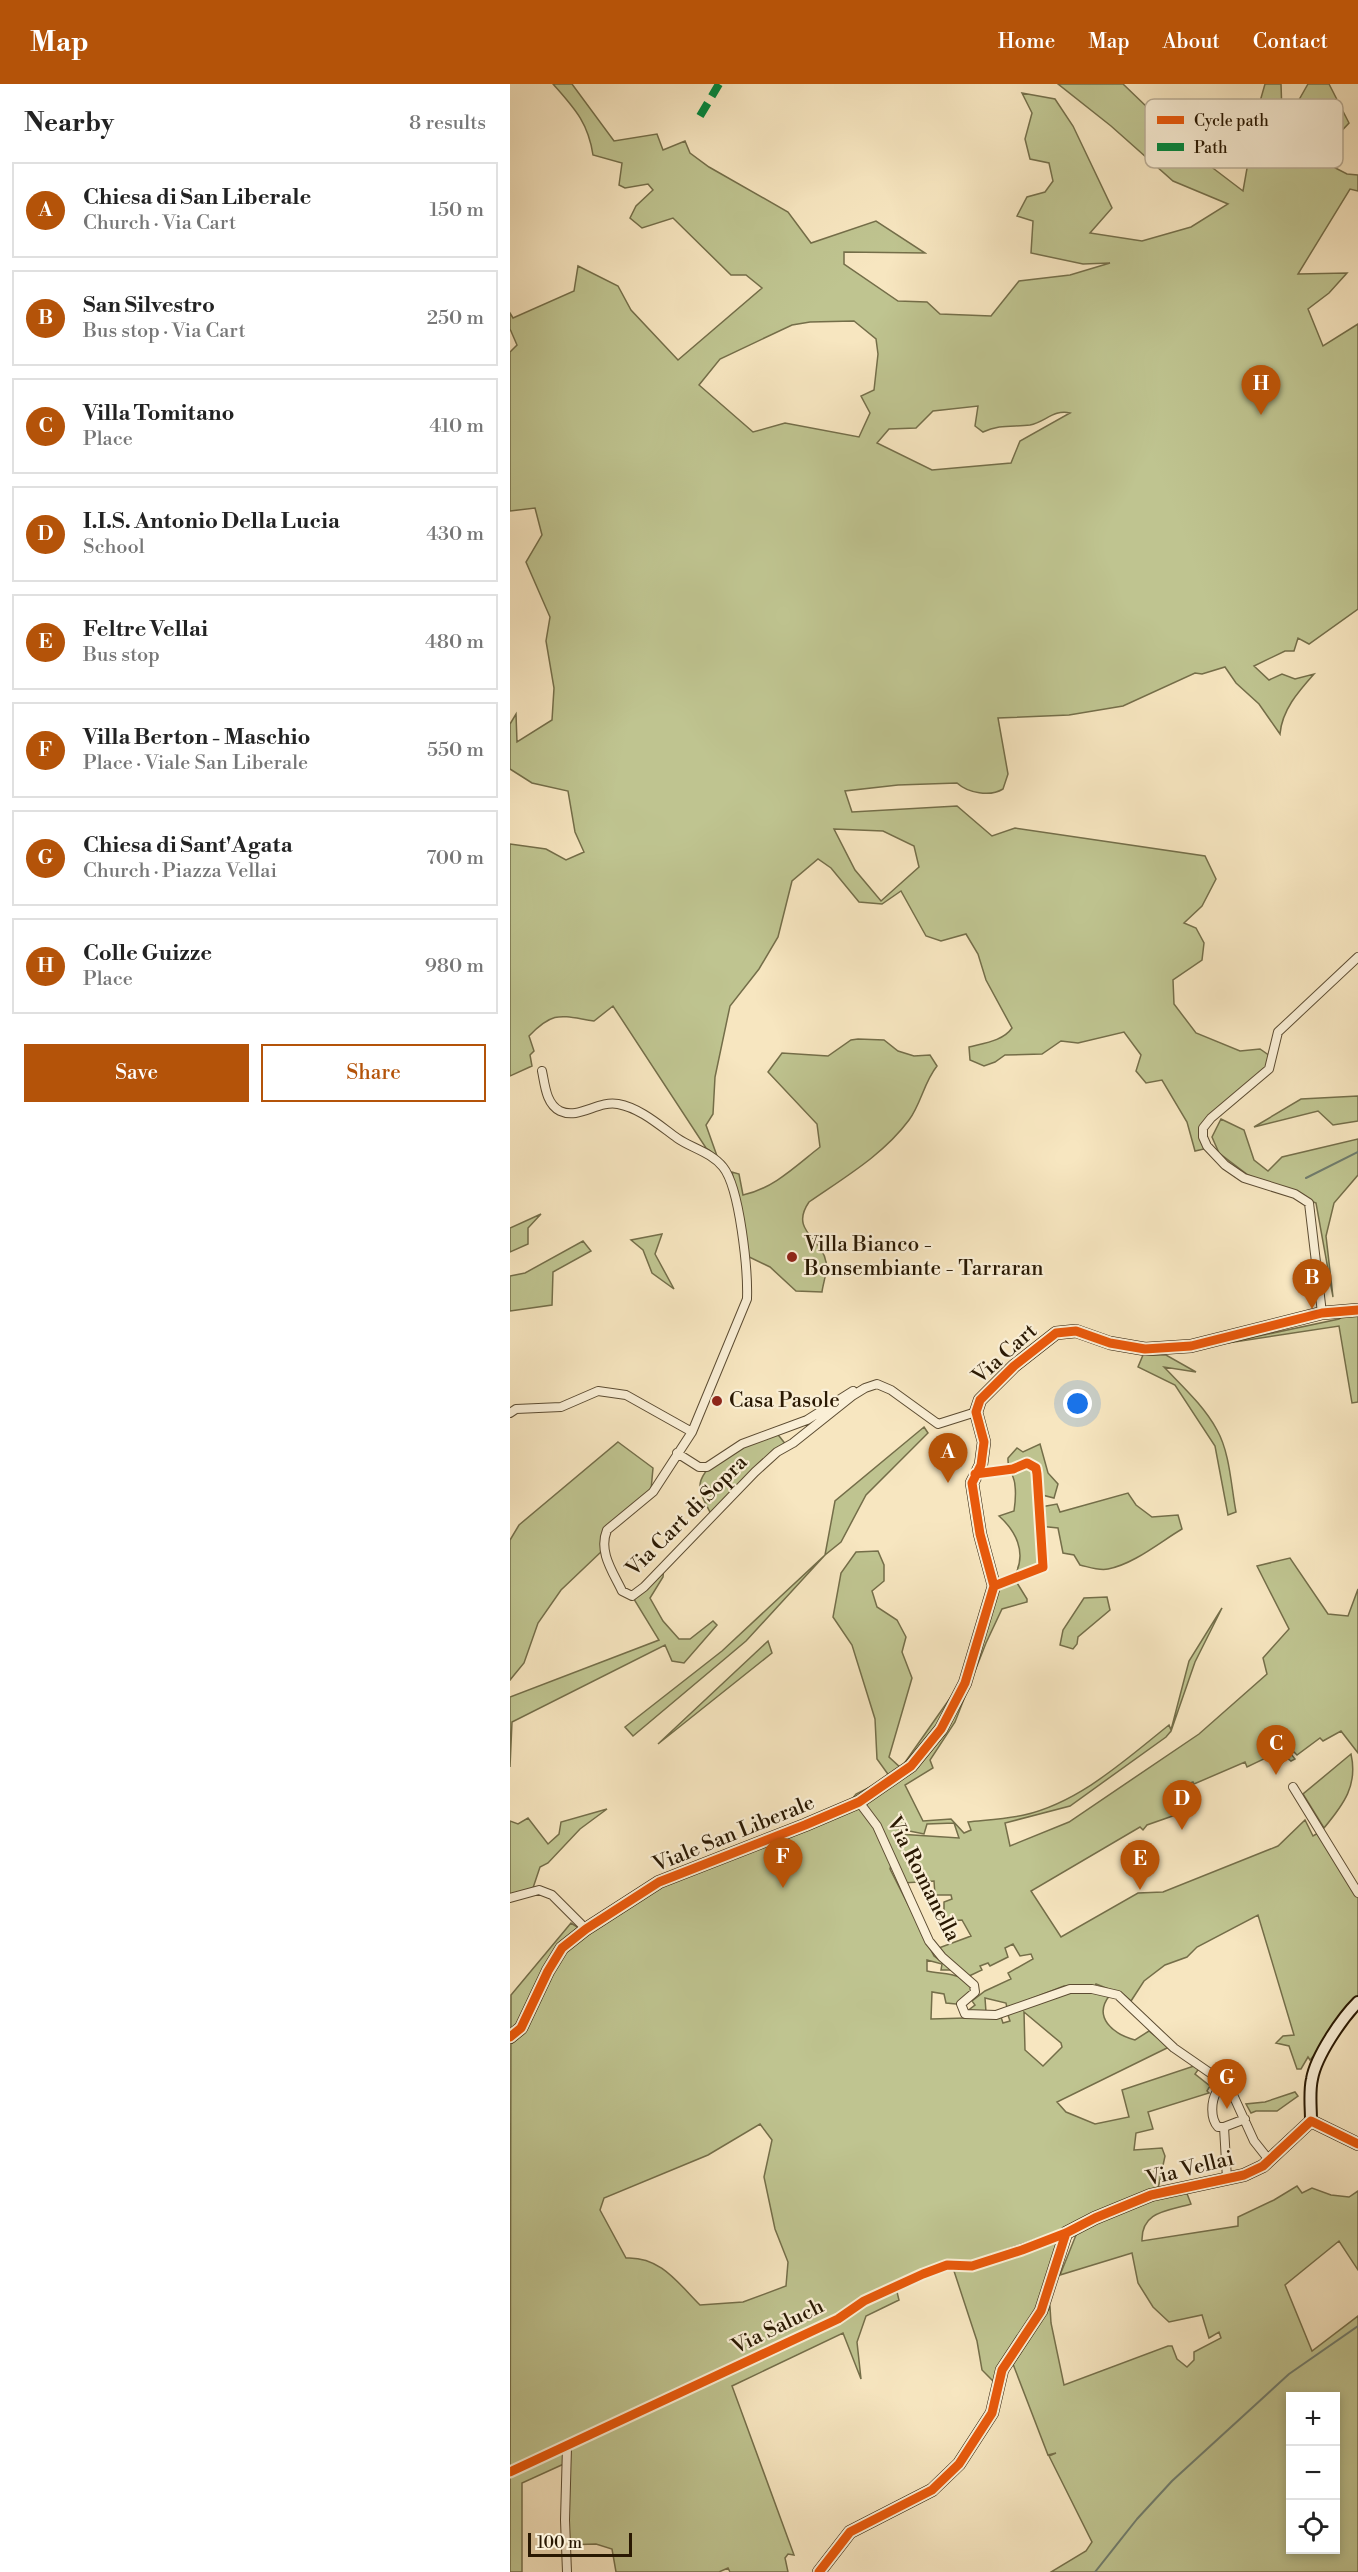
<!DOCTYPE html>
<html lang="en">
<head>
<meta charset="utf-8">
<style>
  body { margin:0; font-family:"Libre Bodoni",serif; background:#f6f6f6; color:#222 }
  .controls { position:absolute; right:18px; bottom:18px; display:grid; overflow:hidden; border-radius:0px; box-shadow:0 3px 9px #0003 }
  .controls button { width:54px; height:54px; display:grid; place-items:center; padding:0; border:0; border-bottom:2px solid #e0e0e0; background:#fff; color:#222; font:30px sans-serif }
  .scale { position:absolute; left:18px; bottom:15px; width:104px; box-sizing:border-box; padding-left:6px; border:3px solid #291802; border-top:0; font-size:16px; line-height:21px; white-space:nowrap; color:#291802; -webkit-text-stroke:4px #faefd6; paint-order:stroke }
  .you { position:absolute; left:568px; top:1320px; width:21px; height:21px; margin:-15px; border:4px solid #fff; border-radius:50%; background:#1a73e8; box-shadow:0 0 0 9px #1a73e833 }
  .badge { display:grid; place-items:center; width:39px; height:39px; border-radius:50%; background:#b45309; color:#fff; font-size:20px; font-weight:700 }
  .pin { position:absolute; translate:-50% -50px; filter:drop-shadow(0 2px 3px #0008) }
  .pin::after { content:''; position:absolute; top:32px; width:21px; height:18px; background:inherit; clip-path:polygon(0 0,100% 0,50% 100%) }
  .list { margin:0; padding:0; list-style:none }
  h2 { display:flex; justify-content:space-between; align-items:center; height:78px; margin:0; padding:0 24px; font-size:26px }
  h2 small { font-size:20px; font-weight:400; color:#767676 }
  .list li { display:grid; grid-template-columns:39px 1fr auto; gap:18px; align-items:center; box-sizing:border-box; height:96px; margin:0 12px 12px; padding:0 12px; border:2px solid #e0e0e0; border-radius:0px }
  .list b { display:block; font-size:22px; white-space:nowrap }
  .list p { margin:0; font-size:20px; white-space:nowrap; color:#767676 }
  .list em { font-size:20px; font-style:normal; color:#767676 }
  .actions { display:flex; gap:12px; padding:18px 24px }
  .actions a { flex:1; padding:14px 0; border:2px solid #b45309; border-radius:0px; text-align:center; font-size:21px; color:#b45309 }
  .actions .main { background:#b45309; color:#fff }
  .icon { flex:none; width:33px; height:33px; fill:none; stroke:currentColor; stroke-width:2; stroke-linecap:round; stroke-linejoin:round }
  .map { position:relative; flex:none; width:848px; height:2488px; overflow:hidden }
  header { display:flex; align-items:center; gap:36px; box-sizing:border-box; height:84px; padding:0 30px; background:#b45309; color:#fff }
  header strong { font-size:28px }
  nav { display:flex; gap:33px; margin-inline-start:auto; font-size:21px }
  main { display:flex }
  aside { flex:1; background:#fff }
  .map>svg:first-child { display:block }
  .green { fill:#bfc490; stroke:#746e49; stroke-width:1.5; fill-rule:evenodd }
  .lines { fill:none; stroke-linecap:round; stroke-linejoin:round }
  .stream { stroke:#6f7c6d; stroke-width:2 }
  .street-casing { stroke:#5c4c32; stroke-width:10 }
  .secondary-casing { stroke:#291802; stroke-width:14 }
  .street { stroke:#faefd6; stroke-width:8 }
  .secondary { stroke:#faefd6; stroke-width:10 }
  .quiet { stroke:#00873e; stroke-width:8; stroke-dasharray:15 8; stroke-linecap:butt }
  .cycleway-casing { stroke:#faefd6; stroke-width:13 }
  .cycleway { stroke:#e8590c; stroke-width:9 }
  .poi-dot { fill:#8f2418; stroke:#faefd6; stroke-width:2 }
  .labels { text-anchor:middle; dominant-baseline:central; stroke-width:4.5; stroke-linejoin:round; paint-order:stroke }
  .poi-label { font-size:21px; fill:#291802; stroke:#faefd6; text-anchor:start }
  .street-label { font-size:21px; fill:#291802; stroke:#faefd6 }
  .key { fill:#faefd6; stroke:#bbae96; stroke-width:1.5 }
  .key-label { font-size:16px; fill:#291802 }
</style>
</head>
<body>
<header>
<strong>Map</strong>
<nav><a>Home</a><a>Map</a><a>About</a><a>Contact</a></nav>
</header>
<main>
<aside>
<h2>Nearby<small>8 results</small></h2>
<ul class="list">
<li><span class="badge">A</span><div><b>Chiesa di San Liberale</b><p>Church · Via Cart</p></div><em>150 m</em></li>
<li><span class="badge">B</span><div><b>San Silvestro</b><p>Bus stop · Via Cart</p></div><em>250 m</em></li>
<li><span class="badge">C</span><div><b>Villa Tomitano</b><p>Place</p></div><em>410 m</em></li>
<li><span class="badge">D</span><div><b>I.I.S. Antonio Della Lucia</b><p>School</p></div><em>430 m</em></li>
<li><span class="badge">E</span><div><b>Feltre Vellai</b><p>Bus stop</p></div><em>480 m</em></li>
<li><span class="badge">F</span><div><b>Villa Berton - Maschio</b><p>Place · Viale San Liberale</p></div><em>550 m</em></li>
<li><span class="badge">G</span><div><b>Chiesa di Sant'Agata</b><p>Church · Piazza Vellai</p></div><em>700 m</em></li>
<li><span class="badge">H</span><div><b>Colle Guizze</b><p>Place</p></div><em>980 m</em></li>
</ul>
<div class="actions"><a class="main">Save</a><a>Share</a></div>
</aside>
<div class="map">
<svg width="848" height="2488" viewBox="0 0 848 2488">
  <rect width="100%" height="100%" fill="#f7e6c0"/>
  <filter id="stains"><feTurbulence type="fractalNoise" baseFrequency=".00333" numOctaves="4"/><feColorMatrix values="0 0 0 0 .2 0 0 0 0 .09 0 0 0 0 .02 0 0 0 .5 -.17"/></filter>
  <radialGradient id="worn" r=".72"><stop offset=".6" stop-color="#630" stop-opacity="0"/><stop offset="1" stop-color="#630" stop-opacity=".3"/></radialGradient>
  <path class="green" d="M 43,0 L 62,0 L 104,57 L 147,50 L 153,66 L 175,57 L 180,69 L 199,83 L 278,128 L 301,159 L 366,137 L 415,169 L 334,168 L 334,180 L 388,217 L 417,218 L 430,230 L 481,232 L 509,197 L 560,191 L 600,179 L 573,180 L 521,169 L 523,137 L 507,132 L 517,113 L 535,108 L 543,97 L 539,79 L 520,75 L 515,55 L 522,29 L 512,9 L 545,15 L 563,42 L 602,124 L 580,149 L 632,157 L 681,143 L 718,120 L 663,97 L 601,42 L 548,0 L 613,0 L 691,75 L 733,107 L 747,28 L 755,0 L 771,0 L 772,29 L 778,35 L 798,0 L 819,0 L 839,39 L 806,74 L 837,90 L 848,91 L 848,107 L 840,105 L 788,190 L 837,189 L 819,209 L 798,225 L 813,262 L 848,240 L 848,525 L 799,560 L 788,554 L 784,567 L 775,567 L 744,582 L 759,596 L 772,590 L 785,595 L 804,590 C 788,608 772,626 770,650 L 749,620 L 726,599 L 715,583 L 692,590 L 685,589 L 613,622 L 559,631 L 488,634 L 498,690 L 493,705 C 480,713 458,709 447,699 L 388,701 L 335,707 L 342,728 L 447,722 L 482,752 L 505,744 L 695,772 L 706,795 L 692,822 L 674,839 L 686,844 L 694,859 L 692,876 L 663,896 L 664,920 L 686,949 L 730,967 L 750,965 L 760,972 L 756,984 L 691,1043 L 694,1065 L 685,1067 L 677,1038 L 652,996 L 636,999 L 626,987 L 631,971 L 614,948 L 568,959 L 551,957 L 532,970 L 495,971 L 485,978 L 474,982 L 460,976 L 459,963 C 474,959 493,957 502,944 L 476,896 L 468,870 L 456,850 L 431,857 L 416,852 L 391,807 L 372,820 L 349,818 L 321,784 L 308,775 L 282,797 L 268,853 L 249,885 L 220,922 L 205,993 L 203,1030 L 196,1041 L 207,1072 L 196,1064 L 103,922 L 84,937 C 51,932 44,926 19,952 L 24,967 L 20,971 L 22,982 L 0,992 L 0,760 L 36,765 L 56,776 L 74,768 L 65,748 L 58,707 L 22,699 L 0,685 L 0,640 L 6,630 L 7,658 L 42,636 L 44,604 L 36,557 L 40,533 L 16,478 L 32,451 L 25,424 L 0,427 L 0,268 L 7,261 L 0,245 L 0,229 L 3,234 L 64,207 L 68,182 L 108,202 L 121,226 L 168,276 L 252,204 L 236,191 L 221,191 L 163,134 L 132,144 L 120,134 L 126,122 L 143,106 L 138,100 L 115,104 L 109,101 L 112,79 L 83,71 C 78,38 64,24 43,0 ZM 344,237 L 366,255 L 368,270 L 364,306 L 351,312 L 360,329 L 349,353 L 275,339 L 243,348 L 189,301 L 210,275 L 282,241 L 300,238 ZM 468,322 L 465,342 L 473,348 C 489,340 504,343 520,341 C 535,338 544,325 560,329 L 510,357 L 501,379 L 422,386 L 367,359 L 379,345 L 406,344 L 423,327 ZM 324,745 L 373,747 L 404,762 L 409,783 L 371,817 L 345,786 Z
    M 348,955 L 374,956 L 388,967 L 404,972 L 420,971 L 427,982 C 414,998 411,1020 399,1036 C 373,1071 335,1093 299,1118 C 279,1147 312,1154 316,1178 C 318,1187 313,1199 312,1208 L 286,1207 L 260,1183 L 235,1171 L 237,1170 L 222,1088 L 229,1090 L 233,1111 C 263,1105 287,1081 310,1063 L 307,1040 L 258,988 L 272,969 L 318,972 L 341,956 Z
    M 848,1012 L 848,1037 L 823,1041 L 808,1027 L 744,1043 L 791,1015 Z
    M 711,1035 L 734,1046 L 744,1076 L 758,1087 L 772,1073 L 848,1055 L 848,1091 L 824,1119 L 816,1152 L 823,1213 L 806,1119 L 738,1091 L 709,1069 L 702,1053 Z
    M 31,1130 L 18,1144 L 18,1160 L 0,1168 L 0,1144 Z
    M 152,1150 L 145,1170 L 164,1205 L 142,1189 L 133,1166 L 121,1156 Z
    M 73,1157 L 81,1167 L 43,1188 L 42,1221 L 0,1227 L 0,1192 L 15,1189 Z
    M 848,1220 L 848,1318 L 842,1319 L 829,1242 L 711,1260 L 829,1235 Z
    M 633,1271 L 656,1271 L 686,1288 L 654,1283 C 673,1303 694,1322 707,1346 C 720,1369 721,1402 726,1428 L 718,1431 L 705,1362 L 665,1301 L 628,1283 Z
    M 414,1343 L 418,1349 L 356,1411 L 331,1458 L 315,1471 L 236,1557 L 123,1652 L 115,1643 L 212,1567 L 315,1471 L 325,1417 Z
    M 265,1347 L 277,1362 L 202,1432 C 198,1424 192,1414 190,1406 C 186,1377 244,1357 265,1347 Z
    M 108,1358 L 143,1384 L 141,1406 L 92,1450 L 93,1466 L 51,1506 L 28,1539 L 14,1579 L 0,1596 L 0,1456 L 9,1441 Z
    M 530,1360 L 538,1389 L 548,1400 L 544,1414 L 532,1411 L 528,1420 L 529,1436 L 531,1423 L 547,1420 L 550,1428 L 618,1409 L 626,1421 L 642,1433 L 668,1431 L 672,1445 C 650,1458 624,1480 598,1485 C 589,1487 579,1483 570,1481 L 564,1471 L 553,1469 L 548,1444 L 529,1442 L 533,1483 L 506,1489 C 516,1468 506,1447 489,1432 L 504,1427 C 505,1420 506,1409 505,1402 C 505,1392 497,1385 498,1374 L 507,1364 L 513,1368 Z
    M 368,1467 L 374,1481 L 374,1497 L 362,1507 L 367,1523 L 387,1536 L 396,1553 L 392,1568 L 402,1594 L 379,1673 L 391,1684 L 443,1610 L 455,1589 L 475,1513 L 504,1494 L 517,1515 L 517,1518 L 492,1525 L 476,1559 L 445,1638 L 420,1676 L 423,1684 L 395,1701 L 413,1737 L 441,1735 L 454,1749 L 461,1746 L 458,1738 C 476,1736 496,1735 514,1731 C 570,1718 615,1676 659,1641 L 661,1646 L 679,1577 L 712,1524 L 685,1578 L 661,1647 L 656,1653 L 560,1722 L 495,1739 L 500,1762 L 559,1738 L 689,1650 L 757,1590 L 753,1574 L 779,1545 L 747,1482 L 780,1474 L 818,1530 L 838,1532 L 848,1505 L 848,1669 L 831,1647 L 813,1657 L 810,1654 L 787,1671 L 784,1668 L 781,1670 L 785,1675 L 781,1677 L 777,1674 L 771,1680 L 768,1673 L 765,1674 L 762,1671 L 737,1683 L 735,1678 L 684,1700 L 683,1698 L 666,1704 L 674,1728 L 637,1741 L 633,1746 L 630,1743 L 521,1807 L 551,1853 L 628,1809 L 653,1808 L 768,1762 L 795,1736 L 803,1752 L 808,1749 L 848,1812 L 848,1915 L 801,1975 L 800,1976 L 798,1973 L 791,1985 L 787,1985 L 779,1962 L 766,1959 L 773,1952 L 784,1951 L 748,1831 L 687,1863 L 677,1873 L 655,1881 L 634,1897 L 621,1917 L 614,1911 L 586,1900 L 585,1902 L 554,1902 L 497,1924 L 496,1919 L 475,1914 L 476,1928 L 456,1928 L 465,1921 L 462,1917 L 475,1907 L 501,1895 L 498,1889 L 523,1875 L 521,1870 L 510,1872 L 503,1860 L 495,1864 L 498,1873 L 480,1882 L 478,1879 L 470,1882 L 472,1886 L 457,1893 L 426,1865 L 461,1852 L 452,1836 L 434,1837 L 434,1818 L 442,1815 L 441,1811 L 425,1811 L 424,1797 L 393,1799 L 382,1777 L 380,1785 L 424,1872 L 443,1886 L 431,1886 L 432,1880 L 417,1876 L 417,1887 C 434,1891 456,1887 463,1908 L 446,1920 L 436,1919 L 434,1910 L 422,1908 L 421,1935 L 491,1933 L 493,1939 L 500,1937 L 498,1931 C 516,1921 540,1909 561,1907 C 574,1905 588,1909 600,1911 C 582,1933 603,1950 625,1956 L 639,1947 L 659,1963 L 547,2018 L 556,2028 L 585,2040 L 619,2033 L 612,2006 L 684,1982 L 690,1983 L 685,1990 L 700,2002 L 697,2007 L 699,2009 L 638,2028 L 643,2045 L 626,2049 L 624,2066 L 652,2064 L 655,2072 L 648,2105 L 602,2121 L 540,2153 L 459,2181 L 454,2178 L 460,2186 L 536,2162 L 542,2155 L 549,2161 L 528,2227 L 484,2298 L 472,2286 L 467,2257 L 443,2184 L 386,2204 L 389,2216 L 356,2232 L 347,2258 L 351,2295 L 333,2249 L 222,2302 L 284,2471 L 278,2470 L 275,2474 L 278,2488 L 220,2488 L 218,2484 L 209,2488 L 106,2488 L 102,2465 L 86,2460 L 56,2461 L 56,2379 L 12,2399 L 12,2488 L 0,2488 L 1,1911 L 61,1839 L 78,1850 L 153,1801 L 331,1729 L 346,1710 L 380,1693 L 367,1675 L 365,1635 L 342,1561 L 323,1533 L 331,1489 L 346,1468 ZM 444,1739 L 449,1754 L 388,1750 L 389,1745 L 414,1750 L 417,1740 ZM 514,1928 L 551,1959 L 552,1963 L 533,1982 L 515,1966 ZM 250,2040 L 262,2056 L 254,2093 L 265,2145 L 278,2178 L 276,2202 L 233,2218 L 190,2221 C 168,2199 150,2172 116,2174 L 90,2126 L 94,2114 L 198,2071 Z
    M 154,1482 L 153,1493 L 140,1514 L 153,1537 L 169,1555 L 180,1555 L 203,1537 L 207,1541 L 174,1579 L 162,1577 L 155,1561 L 2,1638 L 0,1683 L 0,1613 L 149,1556 L 122,1512 Z
    M 597,1513 L 600,1526 L 568,1553 L 567,1560 L 563,1565 L 550,1561 L 553,1546 L 574,1514 Z
    M 258,1557 L 262,1569 L 148,1660 Z
    M 841,1670 C 848,1701 834,1720 814,1744 L 793,1710 Z
    M 97,1725 L 70,1745 L 38,1779 L 30,1783 L 23,1804 L 0,1811 L 0,1737 L 8,1740 L 18,1734 L 38,1760 L 49,1750 L 51,1738 Z
    M 785,2008 L 788,2012 L 767,2027 L 746,2027 L 741,2029 L 736,2020 L 755,2018 Z
    M 787,2102 L 792,2109 L 802,2104 L 821,2111 L 839,2113 L 848,2107 L 848,2186 L 829,2157 L 775,2201 L 802,2267 L 848,2232 L 848,2488 L 541,2488 L 576,2467 L 582,2458 L 539,2372 L 546,2369 L 538,2371 L 503,2280 L 540,2223 L 541,2239 L 554,2301 L 658,2262 L 662,2262 L 667,2275 L 677,2283 L 684,2276 L 684,2268 L 711,2254 L 709,2248 L 699,2254 L 692,2231 L 659,2238 L 643,2223 L 628,2199 L 622,2169 L 550,2191 L 568,2146 L 627,2119 L 676,2107 L 681,2120 C 658,2127 631,2127 632,2157 L 728,2142 L 728,2133 L 764,2116 ZM 780,2312 L 826,2312 L 826,2466 L 780,2466 Z"/>
  <g class="lines">
    <path class="stream" d="M 796,1094 L 848,1068
      M 585,2488 L 627,2435 L 662,2397 L 779,2290 L 848,2242"/>
    <g class="street-casing">
      <path id="street" d="M 32,987 C 35,1001 36,1020 50,1027 C 69,1036 88,1016 108,1020 C 130,1024 149,1041 167,1054 C 181,1064 201,1068 213,1083 C 230,1104 238,1187 237,1215 L 182,1348 L 143,1408 L 97,1446 C 88,1468 103,1488 112,1507 L 122,1512 L 134,1503 L 245,1388 L 267,1368 L 283,1359 L 342,1312 L 355,1304 L 367,1300 L 381,1306 L 428,1340 L 466,1328
        M 812,1229 L 799,1119 L 785,1110 L 734,1094 L 715,1081 L 697,1062 L 693,1053 L 693,1044 L 701,1034 L 759,985 L 768,948 L 848,873
        M 0,1329 L 6,1325 L 51,1323 L 88,1307 L 116,1311 L 182,1348
        M 167,1369 L 189,1383 L 197,1383 L 232,1360 L 297,1336 L 343,1307
        M 783,1703 L 848,1809
        M 349,1718 L 367,1742 L 419,1857 L 432,1873 L 464,1901 L 465,1908 L 451,1920 L 455,1930 L 486,1931 L 560,1905 L 582,1905 L 608,1911 L 664,1964 L 719,2002
        M 0,1814 L 29,1806 L 42,1811 L 76,1845
        M 719,2002 L 744,2057 L 759,2076
        M 714,2043 L 708,2043 C 700,2034 701,2017 707,2007 L 719,2002
        M 714,2043 L 717,2095
        M 714,2043 L 735,2035
        M 0,2388 L 328,2235 L 354,2217 L 413,2190 L 437,2181 L 462,2182 L 556,2149
        M 57,2488 L 55,2436 L 57,2363"/>
    </g>
    <g class="secondary-casing">
      <path id="secondary" d="M 0,1953 L 11,1944 L 38,1887 L 52,1864 L 76,1845 L 149,1798 L 295,1741 L 349,1718 L 401,1682 L 431,1645 L 455,1599 L 484,1502 L 470,1450 L 462,1399 L 471,1381 L 474,1358 L 466,1328 L 470,1316 L 504,1282 L 546,1249 L 566,1247 L 600,1259 L 635,1265 L 681,1262 L 812,1229 L 848,1226
        M 801,2037 L 848,2060
        M 309,2488 L 340,2448 L 422,2406 L 449,2380 L 482,2329 L 492,2286 L 531,2227 L 556,2149 L 585,2134 L 641,2111 L 734,2091 L 753,2082 L 801,2037 C 801,2023 799,2008 802,1995 C 806,1972 832,1934 848,1918"/>
    </g>
    <use href="#street" class="street"/>
    <use href="#secondary" class="secondary"/>
    <path class="quiet" d="M 190,32 L 209,0"/>
    <g class="cycleway-casing">
      <path id="cycleway" d="M 465,1390 L 503,1385 L 517,1379 L 526,1384 L 527,1390 L 533,1483 L 484,1502
        M 0,1953 L 11,1944 L 38,1887 L 52,1864 L 76,1845 L 149,1798 L 295,1741 L 349,1718 L 401,1682 L 431,1645 L 455,1599 L 484,1502 L 470,1450 L 462,1399 L 471,1381 L 474,1358 L 466,1328 L 470,1316 L 504,1282 L 546,1249 L 566,1247 L 600,1259 L 635,1265 L 681,1262 L 812,1229 L 848,1226
        M 0,2388 L 328,2235 L 354,2217 L 413,2190 L 437,2181 L 462,2182 L 512,2166 L 556,2149 L 585,2134 L 641,2111 L 734,2091 L 753,2082 L 801,2037 L 848,2060
        M 309,2488 L 340,2448 L 422,2406 L 449,2380 L 482,2329 L 492,2286 L 531,2227 L 556,2149"/>
    </g>
    <use href="#cycleway" class="cycleway"/>
  </g>
  <g class="poi-dot">
    <circle cx="282" cy="1173" r="6"/>
    <circle cx="207" cy="1317" r="6"/>
  </g>
  <g class="labels">
    <g class="poi-label">
      <text x="294" y="1161">Villa Bianco -<tspan x="294" dy="24">Bonsembiante - Tarraran</tspan></text>
      <text x="219" y="1317">Casa Pasole</text>
    </g>
    <g class="street-label">
      <text transform="translate(495 1270) rotate(-42)">Via Cart</text>
      <text transform="translate(177 1432) rotate(-45)">Via Cart di Sopra</text>
      <text transform="translate(224 1750) rotate(-22)">Viale San Liberale</text>
      <text transform="translate(413 1795) rotate(63)">Via Romanella</text>
      <text transform="translate(680 2085) rotate(-14)">Via Vellai</text>
      <text transform="translate(268 2243) rotate(-26)">Via Saluch</text>
    </g>
  </g>
  <rect x="635" y="15" width="198" height="69" rx="9" class="key"/>
  <rect x="647" y="32" width="27" height="8" fill="#e8590c"/>
  <rect x="647" y="59" width="27" height="8" fill="#00873e"/>
  <g class="key-label">
    <text x="684" y="42">Cycle path</text>
    <text x="684" y="69">Path</text>
  </g>
  <rect width="100%" height="100%" filter="url(#stains)"/>
  <rect width="100%" height="100%" fill="url(#worn)"/>
</svg>
<div class="controls">
<button>+</button>
<button>−</button>
<button><svg class="icon" aria-label="locate" viewBox="0 0 24 24"><circle cx="12" cy="12" r="6"/><path d="M12 2v4M12 18v4M2 12h4M18 12h4"/></svg></button>
</div>
<div class="scale">100 m</div>
<div class="you"></div>
<div class="pin badge" style="left:438px;top:1399px">A</div>
<div class="pin badge" style="left:802px;top:1225px">B</div>
<div class="pin badge" style="left:766px;top:1691px">C</div>
<div class="pin badge" style="left:672px;top:1746px">D</div>
<div class="pin badge" style="left:630px;top:1806px">E</div>
<div class="pin badge" style="left:273px;top:1804px">F</div>
<div class="pin badge" style="left:717px;top:2025px">G</div>
<div class="pin badge" style="left:751px;top:331px">H</div>
</div>
</main>
</body>
</html>
